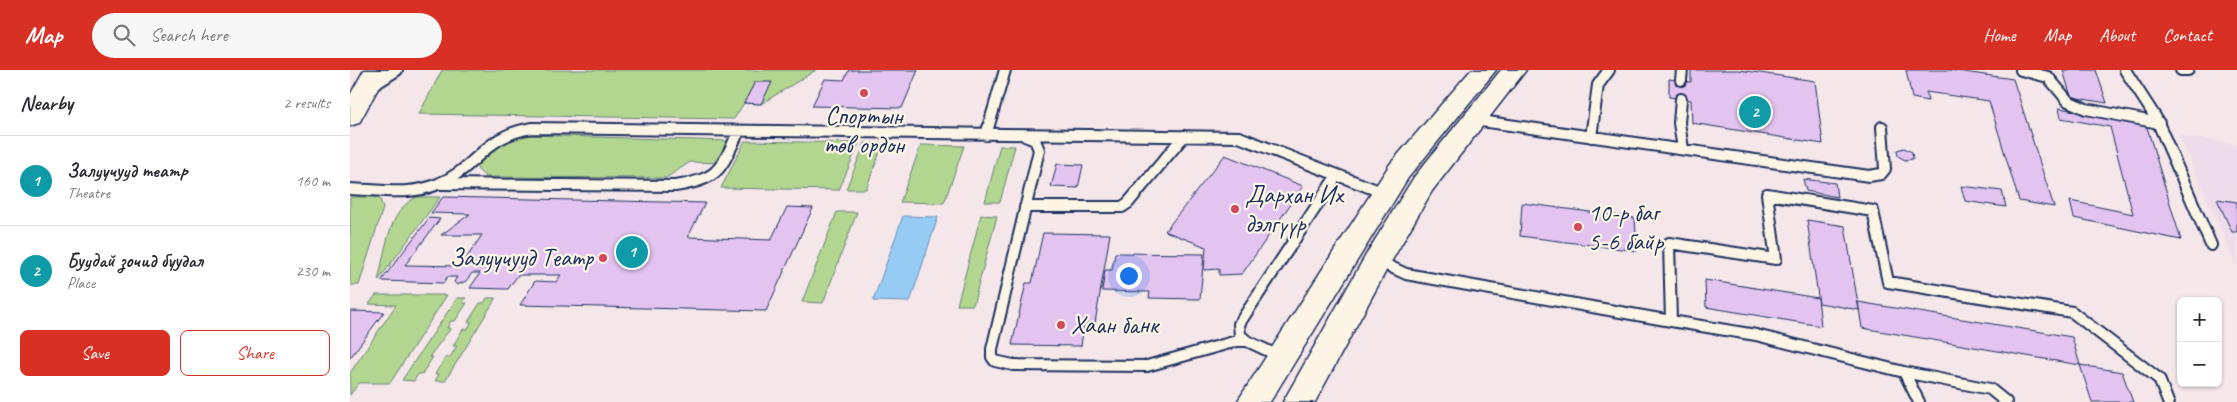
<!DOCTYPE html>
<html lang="en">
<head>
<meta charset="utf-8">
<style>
  body { margin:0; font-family:Caveat,sans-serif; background:#f7f7f7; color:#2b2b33 }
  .controls { position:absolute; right:15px; bottom:15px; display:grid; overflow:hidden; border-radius:8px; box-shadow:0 1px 4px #0004 }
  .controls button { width:45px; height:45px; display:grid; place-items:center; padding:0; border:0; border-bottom:1px solid #e1e1e2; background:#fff; color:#2b2b33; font:25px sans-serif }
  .you { position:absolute; left:778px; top:205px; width:18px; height:18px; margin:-12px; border:4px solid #fff; border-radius:50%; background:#1a73e8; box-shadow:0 0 0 8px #1a73e833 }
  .badge { display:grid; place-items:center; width:32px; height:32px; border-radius:50%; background:#d93025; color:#fff; font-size:16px; font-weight:700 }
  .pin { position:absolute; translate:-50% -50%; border:2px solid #fff; box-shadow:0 1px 5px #0006 }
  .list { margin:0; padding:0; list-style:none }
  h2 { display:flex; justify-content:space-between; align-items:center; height:65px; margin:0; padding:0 20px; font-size:21px }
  h2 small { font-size:16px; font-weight:400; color:#7c7c81 }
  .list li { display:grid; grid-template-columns:32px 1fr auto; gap:15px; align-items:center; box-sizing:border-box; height:90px; padding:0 20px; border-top:1px solid #e1e1e2 }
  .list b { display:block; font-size:19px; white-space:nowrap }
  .list p { margin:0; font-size:16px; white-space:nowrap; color:#7c7c81 }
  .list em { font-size:16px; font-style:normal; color:#7c7c81 }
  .actions { display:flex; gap:10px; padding:15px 20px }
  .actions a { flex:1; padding:11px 0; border:1px solid #d93025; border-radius:8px; text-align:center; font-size:18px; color:#d93025 }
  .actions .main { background:#d93025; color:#fff }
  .icon { flex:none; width:28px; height:28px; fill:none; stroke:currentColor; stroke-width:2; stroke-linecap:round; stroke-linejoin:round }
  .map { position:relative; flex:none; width:1887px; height:332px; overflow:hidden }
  header { display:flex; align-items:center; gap:30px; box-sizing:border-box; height:70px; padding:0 25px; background:#d93025; color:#fff }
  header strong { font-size:24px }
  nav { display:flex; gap:28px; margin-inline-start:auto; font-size:18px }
  .search { width:350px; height:45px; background:#f7f7f7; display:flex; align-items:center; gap:12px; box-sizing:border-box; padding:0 18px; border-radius:28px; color:#7c7c81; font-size:19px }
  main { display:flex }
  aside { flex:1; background:#fff }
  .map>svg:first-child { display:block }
  .built { fill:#efdceb }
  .green { fill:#b2d690; stroke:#668277 }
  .water { fill:#96ccf4; stroke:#658db8 }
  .building { fill:#e3c4f1; stroke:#1b2f5e }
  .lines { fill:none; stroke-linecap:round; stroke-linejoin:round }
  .lane-casing { stroke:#1b2f5e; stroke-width:14 }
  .secondary-casing { stroke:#1b2f5e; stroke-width:3 }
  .lane { stroke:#fcf5e5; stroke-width:10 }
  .secondary { fill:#fcf5e5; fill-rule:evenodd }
  .poi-dot { fill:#d1495b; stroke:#fcf5e5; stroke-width:2 }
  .labels { text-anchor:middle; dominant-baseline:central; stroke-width:4.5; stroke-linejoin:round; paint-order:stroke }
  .poi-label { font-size:25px; fill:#1b2f5e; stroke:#fcf5e5; text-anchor:start }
</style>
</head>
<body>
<header>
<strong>Map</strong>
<div class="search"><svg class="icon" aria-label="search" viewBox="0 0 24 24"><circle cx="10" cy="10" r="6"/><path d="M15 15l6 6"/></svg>Search here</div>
<nav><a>Home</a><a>Map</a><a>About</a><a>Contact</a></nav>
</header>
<main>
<aside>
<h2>Nearby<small>2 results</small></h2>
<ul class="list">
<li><span class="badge" style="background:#0f9aa8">1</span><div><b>Залуучууд театр</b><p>Theatre</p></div><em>160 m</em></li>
<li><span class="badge" style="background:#0f9aa8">2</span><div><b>Буудай зочид буудал</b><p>Place</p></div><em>230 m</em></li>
</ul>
<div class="actions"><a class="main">Save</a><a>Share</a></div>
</aside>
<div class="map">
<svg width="1887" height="332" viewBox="0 0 1887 332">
  <rect width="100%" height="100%" fill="#f4e6e9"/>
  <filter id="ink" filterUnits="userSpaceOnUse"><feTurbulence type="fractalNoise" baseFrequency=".02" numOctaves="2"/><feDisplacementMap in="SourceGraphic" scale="10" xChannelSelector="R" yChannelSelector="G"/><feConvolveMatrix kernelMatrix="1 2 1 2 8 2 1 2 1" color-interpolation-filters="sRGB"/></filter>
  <g filter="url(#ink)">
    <path class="built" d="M 1829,65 L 1887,75 L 1887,198 L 1878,176 Z"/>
    <path class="green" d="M 92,0 L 466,0 L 411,34 L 394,33 L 384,49 L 69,44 Z
      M 176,65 L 380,71 L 369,93 L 340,92 L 316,108 L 136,107 L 128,100 L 125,91 L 133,80 Z
      M 395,71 L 509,73 L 489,120 L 371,118 Z
      M 515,73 L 533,74 L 516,119 L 496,119 Z
      M 571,75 L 614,76 L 594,133 L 550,132 Z
      M 650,76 L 665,76 L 650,132 L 635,132 Z
      M 0,127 L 24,127 L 30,129 L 33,138 L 9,215 L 0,215 Z
      M 67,127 L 90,127 L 28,211 C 35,183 38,139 67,127 Z
      M 487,142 L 507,142 L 473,233 L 452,232 Z
      M 631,145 L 647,146 L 623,235 L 607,235 Z
      M 26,225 L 97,225 L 40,313 L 9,313 L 0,325 L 0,303 L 46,235 L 19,234 Z
      M 107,228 L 116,228 L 112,233 L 117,233 L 105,251 L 101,251 L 97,258 L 101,258 L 79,287 L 83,287 L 72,304 L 68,304 L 64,311 L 52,310 Z
      M 137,228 L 146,228 L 95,311 L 85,311 L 89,304 L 85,304 L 95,288 L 100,287 L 107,276 L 103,276 L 113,259 L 117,259 L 122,252 L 118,252 L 130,233 L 134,233 Z"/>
    <path class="water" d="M 553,146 L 588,147 L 560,232 L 523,231 Z"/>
    <path class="building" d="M 499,0 L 568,0 L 552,38 L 462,36 L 475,9 L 494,10 Z
      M 1341,0 L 1389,0 L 1465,11 L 1473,74 L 1342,53 L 1341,30 L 1319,27 L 1319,9 L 1341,12 Z
      M 1556,0 L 1600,0 L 1663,9 L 1704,137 L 1669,131 L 1639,31 L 1576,22 L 1578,31 L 1562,28 Z
      M 1713,0 L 1746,0 L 1757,33 L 1721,27 Z
      M 405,12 L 422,12 L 411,34 L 394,33 Z
      M 1709,38 L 1796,54 L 1831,170 L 1724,148 L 1720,131 L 1783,144 L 1760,57 L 1711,48 Z
      M 1554,78 L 1562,82 L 1563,89 L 1555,90 L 1548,86 L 1547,80 Z
      M 875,85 L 953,116 L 892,204 L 869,205 L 869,199 L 854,200 L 856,177 L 815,161 Z
      M 707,94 L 733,95 L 728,118 L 701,117 Z
      M 1453,109 L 1485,113 L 1487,127 L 1456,121 Z
      M 1611,116 L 1652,121 L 1656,137 L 1615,131 Z
      M 93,127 L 355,133 L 338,167 L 421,170 L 437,137 L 463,138 L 416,241 L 170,235 L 185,211 L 206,212 L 211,205 L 168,205 L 158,219 L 120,218 L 130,203 L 122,203 L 116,211 L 107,215 L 104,212 L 107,207 L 97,207 L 94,213 L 31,211 L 79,148 L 90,149 L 55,195 L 111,196 L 132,165 L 91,165 L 120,144 L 81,143 Z
      M 1867,129 L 1887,132 L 1887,162 L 1882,162 Z
      M 1172,133 L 1285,148 L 1287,181 L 1170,166 Z
      M 1457,150 L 1495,156 L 1509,240 L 1469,233 Z
      M 693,163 L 760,164 L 745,253 L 734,253 L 731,276 L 662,275 L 676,213 L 682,213 Z
      M 765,183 L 854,184 L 850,229 L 799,228 L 800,222 L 752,221 L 755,200 L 762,200 Z
      M 1355,210 L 1468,228 L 1471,256 L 1356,237 Z
      M 1508,232 L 1722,267 L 1730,295 L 1512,258 Z
      M 0,241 L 34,242 L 0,288 Z
      M 1730,295 L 1772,302 L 1783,332 L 1742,332 Z"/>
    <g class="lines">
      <g class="lane-casing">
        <path id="lane" d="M 1671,0 L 1698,7 L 1718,31 L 1736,39 L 1809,53
          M 1775,0 L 1806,48 L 1861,175
          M 1831,0 L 1838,0
          M 1331,10 L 1332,0
          M 22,16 L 47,0
          M 1331,29 L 1329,53 L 1333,79
          M 1124,50 L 1519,106 L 1531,104 L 1535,99 L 1532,57
          M 636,65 L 655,0
          M 675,66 L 685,70 L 689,80 L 642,279 L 642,287 L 645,291 L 663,295 L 797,296 L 887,271 L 897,271
          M 1241,67 L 1248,15 L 1259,0
          M 91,114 L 325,116 C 370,109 370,100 389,61
          M 0,119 C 29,120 61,126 88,114 C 128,98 133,65 183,58 L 889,67 L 1034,123
          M 675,137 L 772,137 L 778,133 L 834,66
          M 1028,191 L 1056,204 L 1321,251 L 1319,173 L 1426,189 L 1417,124 L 1523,141 L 1538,212 L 1722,242 L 1809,309 L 1818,332
          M 1321,251 L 1406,265 L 1554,302 L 1569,332
          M 931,287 L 897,271 L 890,265 L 889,254 L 987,105
          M 1554,302 L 1640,319 L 1656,332"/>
      </g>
      <g class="secondary-casing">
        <path id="secondary" d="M 14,0 L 38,0 L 9,53 L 0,56 L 0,25 Z
          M 1121,0 L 1146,0 L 1058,108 L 920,332 L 887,332 L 1040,94 Z
          M 1151,0 L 1176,0 L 1082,121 L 1037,199 L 965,332 L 933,332 L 1017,183 L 1064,107 Z"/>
      </g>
      <use href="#lane" class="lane"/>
      <use href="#secondary" class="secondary"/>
    </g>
  </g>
  <g class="poi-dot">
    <circle cx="514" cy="23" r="5"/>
    <circle cx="885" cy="139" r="5"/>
    <circle cx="1228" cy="157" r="5"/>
    <circle cx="253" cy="188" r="5"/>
    <circle cx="711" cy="255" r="5"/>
  </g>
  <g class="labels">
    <g class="poi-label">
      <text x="514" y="46" text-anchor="middle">Спортын<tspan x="514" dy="29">төв ордон</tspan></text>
      <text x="895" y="125">Дархан Их<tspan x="895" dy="29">дэлгүүр</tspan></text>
      <text x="1238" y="143">10-р баг<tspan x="1238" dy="29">5-6 байр</tspan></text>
      <text x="243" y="188" text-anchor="end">Залуучууд Театр</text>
      <text x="721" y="255">Хаан банк</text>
    </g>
  </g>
</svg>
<div class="controls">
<button>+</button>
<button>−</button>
</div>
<div class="you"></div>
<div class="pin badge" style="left:282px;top:182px;background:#0f9aa8">1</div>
<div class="pin badge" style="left:1405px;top:42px;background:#0f9aa8">2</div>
</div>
</main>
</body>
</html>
